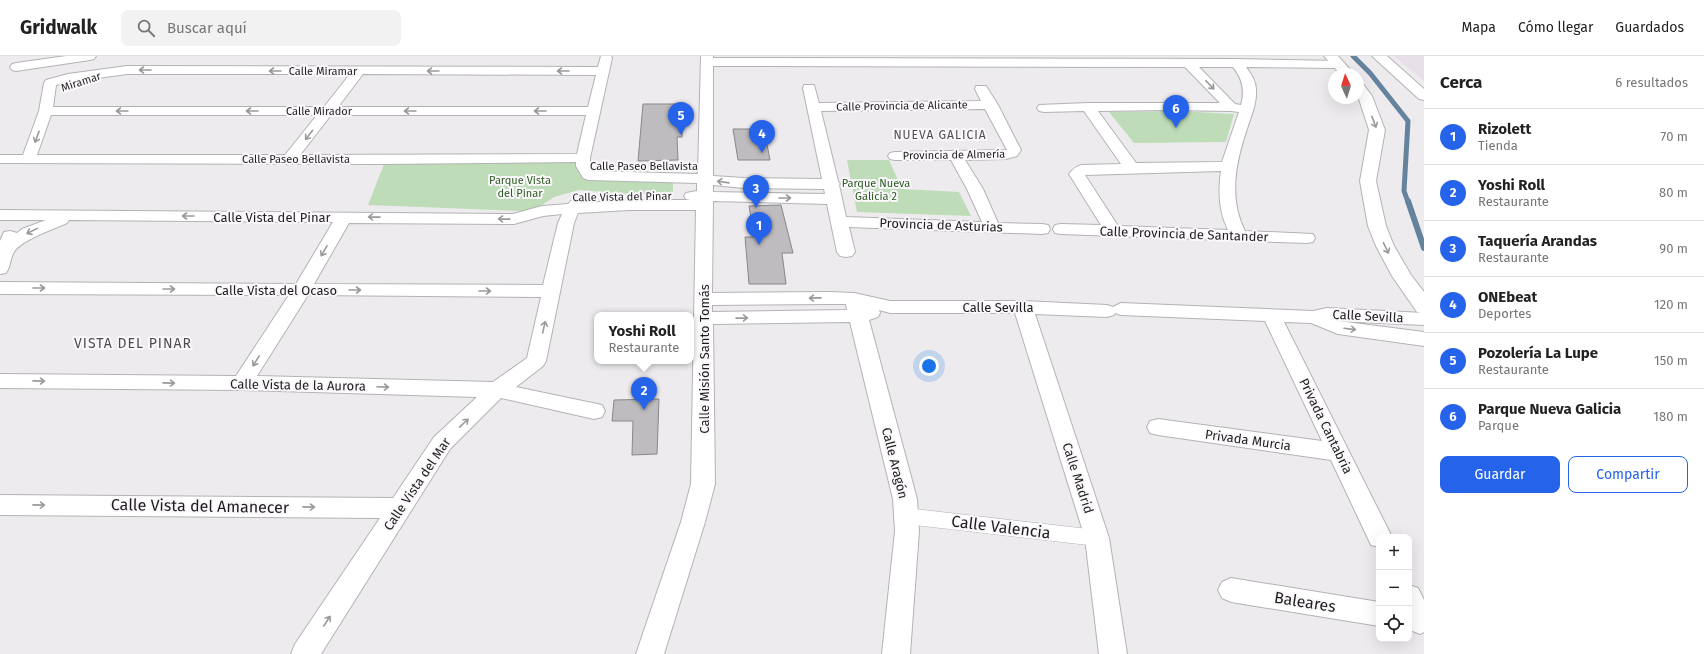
<!DOCTYPE html>
<html lang="es">
<head>
<meta charset="utf-8">
<style>
  body { margin:0; font-family:"Fira Sans",sans-serif; background:#f2f2f2; color:#222 }
  .controls { position:absolute; right:12px; bottom:12px; display:grid; overflow:hidden; border-radius:8px; box-shadow:0 4px 16px #0002 }
  .controls button { width:36px; height:36px; display:grid; place-items:center; padding:0; border:0; border-bottom:1px solid #e0e0e0; background:#fff; color:#222; font:20px sans-serif }
  .compass { position:absolute; left:1328px; top:12px; width:36px; height:36px; border-radius:50%; background:#fff; box-shadow:0 4px 16px #0002; rotate:356deg }
  .you { position:absolute; left:929px; top:310px; width:14px; height:14px; margin:-10px; border:3px solid #fff; border-radius:50%; background:#1a73e8; box-shadow:0 0 0 6px #1a73e833 }
  .badge { display:grid; place-items:center; width:26px; height:26px; border-radius:50%; background:#2563eb; color:#fff; font-size:13px; font-weight:700 }
  .pin { position:absolute; translate:-50% -33px; filter:drop-shadow(0 1px 2px #0008) }
  .pin::after { content:''; position:absolute; top:21px; width:14px; height:12px; background:inherit; clip-path:polygon(0 0,100% 0,50% 100%) }
  .popup { position:absolute; left:594px; top:256px; width:100px; height:52px; box-sizing:border-box; display:grid; place-content:center; border-radius:8px; background:#fff; filter:drop-shadow(0 1px 3px #0005); font-size:13px; white-space:nowrap; color:#767676 }
  .popup b { font-size:15px; color:#222 }
  .popup::after { content:''; position:absolute; left:50%; top:100%; margin-left:-8px; border:8px solid transparent; border-top-color:#fff }
  .list { margin:0; padding:0; list-style:none }
  h2 { display:flex; justify-content:space-between; align-items:center; height:52px; margin:0; padding:0 16px; font-size:17px }
  h2 small { font-size:13px; font-weight:400; color:#767676 }
  .list li { display:grid; grid-template-columns:26px 1fr auto; gap:12px; align-items:center; box-sizing:border-box; height:56px; padding:0 16px; border-top:1px solid #e0e0e0 }
  .list b { display:block; font-size:15px; white-space:nowrap }
  .list p { margin:0; font-size:13px; white-space:nowrap; color:#767676 }
  .list em { font-size:13px; font-style:normal; color:#767676 }
  .actions { display:flex; gap:8px; padding:12px 16px }
  .actions a { flex:1; padding:9px 0; border:1px solid #2563eb; border-radius:8px; text-align:center; font-size:14px; color:#2563eb }
  .actions .main { background:#2563eb; color:#fff }
  .icon { flex:none; width:22px; height:22px; fill:none; stroke:currentColor; stroke-width:2; stroke-linecap:round; stroke-linejoin:round }
  .map { position:relative; flex:none; width:1424px; height:598px; overflow:hidden }
  header { display:flex; align-items:center; gap:24px; box-sizing:border-box; height:56px; padding:0 20px; background:#fff; border-bottom:1px solid #e0e0e0 }
  header strong { font-size:19px }
  nav { display:flex; gap:22px; margin-inline-start:auto; font-size:14px }
  .search { width:280px; height:36px; background:#f2f2f2; display:flex; align-items:center; gap:10px; box-sizing:border-box; padding:0 14px; border-radius:8px; color:#767676; font-size:15px }
  main { display:flex }
  aside { flex:1; background:#fff }
  .map>svg:first-child { display:block }
  .built { fill:#e8e0e9 }
  .green { fill:#bedcb8 }
  .lines { fill:none; stroke-linecap:round; stroke-linejoin:round }
  .stream-far1 { stroke:#66839e; stroke-width:5 }
  .stream { stroke:#66839e; stroke-width:6 }
  .building { fill:#bfbcbf; stroke:#898789 }
  .pedestrian-casing { stroke:#b4b2b5; stroke-width:1 }
  .minor-casing { stroke:#b4b2b5; stroke-width:2 }
  .tertiary-casing { stroke:#b4b2b5; stroke-width:2 }
  .pedestrian { fill:#fff; fill-rule:evenodd }
  .minor { fill:#fff; fill-rule:evenodd }
  .tertiary { fill:#fff; fill-rule:evenodd }
  .oneway { stroke:#9a9a9a }
  .labels { text-anchor:middle; dominant-baseline:central; stroke-width:4; stroke-linejoin:round; paint-order:stroke }
  .far-street-label { font-size:11px; fill:#1f1e1f; stroke:#fbf8fb }
  .far-park-label { font-size:11px; fill:#2b5b22; stroke:#fbf8fb }
  .far-neighbourhood-label { font-size:12px; letter-spacing:1px; fill:#4e4c4e; stroke:#fbf8fb }
  .street-label { font-size:13px; fill:#1f1e1f; stroke:#fbf8fb }
  .neighbourhood-label { font-size:14px; letter-spacing:1px; fill:#4e4c4e; stroke:#fbf8fb }
  .near-street-label { font-size:16px; fill:#1f1e1f; stroke:#fbf8fb }
</style>
</head>
<body>
<header>
<strong>Gridwalk</strong>
<div class="search"><svg class="icon" aria-label="search" viewBox="0 0 24 24"><circle cx="10" cy="10" r="6"/><path d="M15 15l6 6"/></svg>Buscar aquí</div>
<nav><a>Mapa</a><a>Cómo llegar</a><a>Guardados</a></nav>
</header>
<main>
<div class="map">
<svg width="1424" height="598" viewBox="0 0 1424 598">
  <rect width="100%" height="100%" fill="#edebee"/>
  <path class="built" d="M 1394,0 L 1424,0 L 1424,25 Z"/>
  <path class="green" d="M 1179,55 L 1234,58 L 1226,86 L 1134,87 L 1109,56 Z
    M 847,104 L 889,104 L 902,133 L 959,136 L 971,160 L 857,156 Z
    M 579,106 L 582,115 L 673,124 L 673,138 L 629,138 L 579,134 L 554,141 L 539,151 L 524,155 L 368,149 L 384,108 Z"/>
  <g class="lines">
    <path class="stream-far1" d="M 1353,0 L 1370,17 L 1408,65 L 1404,135 L 1408,146"/>
    <path class="stream" d="M 1408,145 L 1424,192"/>
  </g>
  <path class="building" d="M 643,48 L 683,48 L 682,81 L 677,81 L 678,104 L 638,105 Z
    M 733,73 L 764,73 L 770,104 L 738,104 Z
    M 781,149 L 793,197 L 782,197 L 786,228 L 749,228 L 745,181 L 754,181 L 749,150 Z
    M 659,343 L 657,398 L 632,399 L 633,365 L 612,365 L 614,344 Z"/>
  <g class="lines">
    <g class="pedestrian-casing">
      <path id="pedestrian" d="M 906,452 L 1097,474 L 1104,476 L 1106,482 L 1104,488 L 1097,490 L 906,468 L 900,465 L 897,460 L 900,455 Z"/>
    </g>
    <g class="minor-casing">
      <path id="minor" d="M 66,0 L 96,0 L 94,3 L 90,4 L 16,15 L 12,14 L 10,11 L 12,8 L 16,7 Z
        M 601,0 L 611,0 L 612,2 L 590,102 L 590,110 L 593,115 L 698,118 L 701,0 L 713,0 L 713,2 L 1236,3 L 1342,5 L 1344,8 L 1342,11 L 1338,12 L 1246,11 C 1251,18 1256,25 1256,34 C 1257,47 1251,60 1247,73 C 1236,105 1228,142 1245,175 L 1313,178 L 1315,182 L 1313,186 L 1307,187 L 1061,178 L 1055,177 L 1053,173 L 1055,169 L 1061,168 L 1101,169 L 1069,118 C 1073,113 1076,110 1082,109 L 1121,108 L 1084,55 L 1044,56 L 1039,55 L 1037,52 L 1039,49 L 1088,47 L 1220,47 L 1185,11 L 713,10 L 713,120 L 744,122 L 822,123 L 803,32 L 804,29 L 814,29 L 819,47 L 981,45 L 975,33 L 976,30 L 986,30 L 998,49 L 1021,94 L 1017,100 L 1006,103 L 965,104 L 983,133 L 998,167 L 1042,168 L 1048,169 L 1050,173 L 1048,177 L 1042,178 L 849,171 L 855,196 L 852,200 L 846,201 L 840,200 L 837,196 L 827,148 L 713,145 L 712,237 L 829,236 L 854,237 L 890,245 L 1023,245 L 1107,249 L 1113,251 L 1121,247 L 1313,255 L 1327,252 L 1424,257 L 1424,269 L 1338,265 L 1424,276 L 1424,290 L 1338,278 L 1311,267 L 1284,266 L 1392,481 L 1379,481 L 1379,491 L 1371,489 L 1331,404 L 1158,379 L 1150,377 L 1147,371 L 1150,365 L 1158,363 L 1322,385 L 1265,265 L 1121,259 L 1115,257 L 1114,259 L 1107,261 L 1035,258 L 1109,482 L 1127,598 L 1099,598 L 1085,482 L 1015,257 L 890,257 L 879,254 L 880,257 L 878,261 L 869,264 L 917,443 L 919,475 L 910,598 L 882,598 L 895,475 L 893,443 L 850,266 L 713,268 L 715,428 L 705,466 L 664,598 L 636,598 L 681,466 L 691,428 L 696,154 L 629,154 L 578,157 L 574,167 L 546,305 L 543,310 L 516,331 L 602,349 L 605,355 L 602,361 L 594,363 L 501,342 L 450,393 L 321,598 L 291,598 L 295,588 L 380,462 L 0,459 L 0,439 L 393,442 L 434,381 L 477,341 L 242,334 L 0,332 L 0,318 L 236,320 L 289,239 L 0,238 L 0,226 L 296,228 L 333,166 L 69,164 L 67,167 C 54,173 21,184 14,196 C 10,202 11,210 6,217 L 0,218 L 0,185 L 4,176 L 10,175 L 17,177 L 22,173 L 46,164 L 0,164 L 0,154 L 513,158 L 542,150 L 568,148 C 574,142 577,139 586,142 L 588,145 L 586,147 L 629,144 L 690,144 L 686,143 L 684,140 L 686,137 L 697,135 L 697,127 L 588,124 L 583,122 L 576,110 L 576,106 L 383,108 L 0,107 L 0,99 L 23,99 L 39,55 L 44,27 L 46,24 L 68,18 L 127,10 L 598,11 ZM 1199,11 L 1233,11 C 1243,23 1245,35 1241,49 L 1235,48 ZM 127,18 L 350,18 L 324,51 L 53,51 L 56,29 L 69,26 ZM 363,18 L 596,19 L 588,51 L 338,51 ZM 985,53 L 1007,94 L 895,96 L 890,97 L 888,100 L 890,103 L 895,104 L 951,104 L 967,133 L 982,166 L 846,161 L 839,129 L 840,128 L 838,125 L 821,55 ZM 1168,54 L 1231,55 L 1239,56 L 1222,106 L 1136,107 L 1098,55 ZM 51,59 L 317,59 L 285,99 L 37,99 ZM 331,59 L 586,59 L 577,98 L 300,99 ZM 1221,115 C 1218,135 1219,156 1228,174 L 1118,170 L 1085,119 ZM 713,129 L 744,132 L 824,133 L 825,138 L 713,136 ZM 562,158 L 558,167 L 543,229 L 314,228 L 349,167 L 514,168 L 543,160 ZM 308,239 L 541,241 L 527,302 L 493,326 L 257,320 ZM 829,248 L 846,248 L 847,254 L 712,256 L 712,249 Z
        M 1231,522 L 1379,546 L 1379,570 L 1231,546 L 1222,542 L 1218,534 L 1222,526 Z
        M 1409,529 L 1418,532 L 1424,544 L 1424,576 L 1420,578 L 1410,574 L 1409,571 Z"/>
    </g>
    <g class="tertiary-casing">
      <path id="tertiary" d="M 1324,0 L 1338,0 L 1354,18 L 1340,18 Z
        M 1372,0 L 1387,0 L 1424,33 L 1424,44 L 1419,43 Z
        M 1358,27 L 1363,28 L 1372,40 L 1385,74 L 1376,125 L 1386,170 L 1394,190 L 1411,219 L 1424,236 L 1424,258 L 1417,256 L 1392,220 L 1376,190 L 1368,170 L 1360,125 L 1369,74 L 1358,40 Z"/>
    </g>
    <use href="#pedestrian" class="pedestrian"/>
    <use href="#minor" class="minor"/>
    <use href="#tertiary" class="tertiary"/>
  </g>
  <defs><path id="oneway-shaft" d="M-6 0H5M1.5-3L5.5 0L1.5 3" fill="none" stroke-width="1.6" stroke-linecap="round" stroke-linejoin="round"/></defs>
  <g class="oneway">
    <use href="#oneway-shaft" transform="translate(145 14) rotate(-180)"/>
    <use href="#oneway-shaft" transform="translate(275 15) rotate(-180)"/>
    <use href="#oneway-shaft" transform="translate(433 15) rotate(-180)"/>
    <use href="#oneway-shaft" transform="translate(563 15) rotate(-180)"/>
    <use href="#oneway-shaft" transform="translate(1210 29) rotate(46)"/>
    <use href="#oneway-shaft" transform="translate(122 55) rotate(180)"/>
    <use href="#oneway-shaft" transform="translate(252 55) rotate(180)"/>
    <use href="#oneway-shaft" transform="translate(410 55) rotate(180)"/>
    <use href="#oneway-shaft" transform="translate(540 55) rotate(180)"/>
    <use href="#oneway-shaft" transform="translate(1374 66) rotate(70)"/>
    <use href="#oneway-shaft" transform="translate(309 79) rotate(128)"/>
    <use href="#oneway-shaft" transform="translate(37 81) rotate(110)"/>
    <use href="#oneway-shaft" transform="translate(723 126) rotate(-172)"/>
    <use href="#oneway-shaft" transform="translate(785 142)"/>
    <use href="#oneway-shaft" transform="translate(188 160) rotate(-180)"/>
    <use href="#oneway-shaft" transform="translate(374 161) rotate(-179)"/>
    <use href="#oneway-shaft" transform="translate(504 163) rotate(-179)"/>
    <use href="#oneway-shaft" transform="translate(32 175) rotate(154)"/>
    <use href="#oneway-shaft" transform="translate(1386 192) rotate(64)"/>
    <use href="#oneway-shaft" transform="translate(324 195) rotate(120)"/>
    <use href="#oneway-shaft" transform="translate(39 232)"/>
    <use href="#oneway-shaft" transform="translate(169 233)"/>
    <use href="#oneway-shaft" transform="translate(355 234)"/>
    <use href="#oneway-shaft" transform="translate(485 235)"/>
    <use href="#oneway-shaft" transform="translate(815 242) rotate(179)"/>
    <use href="#oneway-shaft" transform="translate(742 262) rotate(-1)"/>
    <use href="#oneway-shaft" transform="translate(544 271) rotate(-77)"/>
    <use href="#oneway-shaft" transform="translate(1350 273) rotate(7)"/>
    <use href="#oneway-shaft" transform="translate(256 305) rotate(122)"/>
    <use href="#oneway-shaft" transform="translate(39 325) rotate(1)"/>
    <use href="#oneway-shaft" transform="translate(169 327) rotate(1)"/>
    <use href="#oneway-shaft" transform="translate(383 331) rotate(2)"/>
    <use href="#oneway-shaft" transform="translate(464 367) rotate(-44)"/>
    <use href="#oneway-shaft" transform="translate(39 449) rotate(1)"/>
    <use href="#oneway-shaft" transform="translate(309 451) rotate(1)"/>
    <use href="#oneway-shaft" transform="translate(327 565) rotate(-57)"/>
  </g>
  <g class="labels">
    <g class="far-street-label">
      <text x="323" y="15">Calle Miramar</text>
      <text transform="translate(81 26) rotate(-18)">Miramar</text>
      <text transform="translate(902 50) rotate(-1)">Calle Provincia de Alicante</text>
      <text x="319" y="55">Calle Mirador</text>
      <text transform="translate(954 99) rotate(-1)">Provincia de Almería</text>
      <text x="296" y="103">Calle Paseo Bellavista</text>
      <text x="644" y="110">Calle Paseo Bellavista</text>
      <text transform="translate(622 141) rotate(-1)">Calle Vista del Pinar</text>
    </g>
    <g class="far-park-label">
      <text x="520" y="124">Parque Vista<tspan x="520" dy="13">del Pinar</tspan></text>
      <text x="876" y="127">Parque Nueva<tspan x="876" dy="13">Galicia 2</tspan></text>
    </g>
    <g class="far-neighbourhood-label">
      <text x="940" y="79">NUEVA GALICIA</text>
    </g>
    <g class="street-label">
      <text x="272" y="161">Calle Vista del Pinar</text>
      <text transform="translate(941 169) rotate(2)">Provincia de Asturias</text>
      <text transform="translate(1184 178) rotate(2)">Calle Provincia de Santander</text>
      <text x="276" y="234">Calle Vista del Ocaso</text>
      <text x="998" y="251">Calle Sevilla</text>
      <text transform="translate(1368 260) rotate(3)">Calle Sevilla</text>
      <text transform="translate(704 303) rotate(-90)">Calle Misión Santo Tomás</text>
      <text transform="translate(298 329) rotate(1)">Calle Vista de la Aurora</text>
      <text transform="translate(1326 370) rotate(64)">Privada Cantabria</text>
      <text transform="translate(1248 384) rotate(8)">Privada Murcia</text>
      <text transform="translate(895 407) rotate(76)">Calle Aragón</text>
      <text transform="translate(1078 422) rotate(72)">Calle Madrid</text>
      <text transform="translate(417 428) rotate(-56)">Calle Vista del Mar</text>
    </g>
    <g class="neighbourhood-label">
      <text x="133" y="287">VISTA DEL PINAR</text>
    </g>
    <g class="near-street-label">
      <text transform="translate(200 450) rotate(1)">Calle Vista del Amanecer</text>
      <text transform="translate(1001 471) rotate(7)">Calle Valencia</text>
      <text transform="translate(1305 546) rotate(9)">Baleares</text>
    </g>
  </g>
</svg>
<div class="controls">
<button>+</button>
<button>−</button>
<button><svg class="icon" aria-label="locate" viewBox="0 0 24 24"><circle cx="12" cy="12" r="6"/><path d="M12 2v4M12 18v4M2 12h4M18 12h4"/></svg></button>
</div>
<svg class="compass" viewBox="-18 -18 36 36"><path d="M0-13l5 13h-10z" fill="#e53935"/><path d="M0 13l5-13h-10z" fill="#767676"/></svg>
<div class="you"></div>
<div class="pin badge" style="left:759px;top:189px">1</div>
<div class="pin badge" style="left:644px;top:354px">2</div>
<div class="popup"><b>Yoshi Roll</b>Restaurante</div>
<div class="pin badge" style="left:756px;top:152px">3</div>
<div class="pin badge" style="left:762px;top:97px">4</div>
<div class="pin badge" style="left:681px;top:79px">5</div>
<div class="pin badge" style="left:1176px;top:72px">6</div>
</div>
<aside>
<h2>Cerca<small>6 resultados</small></h2>
<ul class="list">
<li><span class="badge">1</span><div><b>Rizolett</b><p>Tienda</p></div><em>70 m</em></li>
<li><span class="badge">2</span><div><b>Yoshi Roll</b><p>Restaurante</p></div><em>80 m</em></li>
<li><span class="badge">3</span><div><b>Taquería Arandas</b><p>Restaurante</p></div><em>90 m</em></li>
<li><span class="badge">4</span><div><b>ONEbeat</b><p>Deportes</p></div><em>120 m</em></li>
<li><span class="badge">5</span><div><b>Pozolería La Lupe</b><p>Restaurante</p></div><em>150 m</em></li>
<li><span class="badge">6</span><div><b>Parque Nueva Galicia</b><p>Parque</p></div><em>180 m</em></li>
</ul>
<div class="actions"><a class="main">Guardar</a><a>Compartir</a></div>
</aside>
</main>
</body>
</html>
